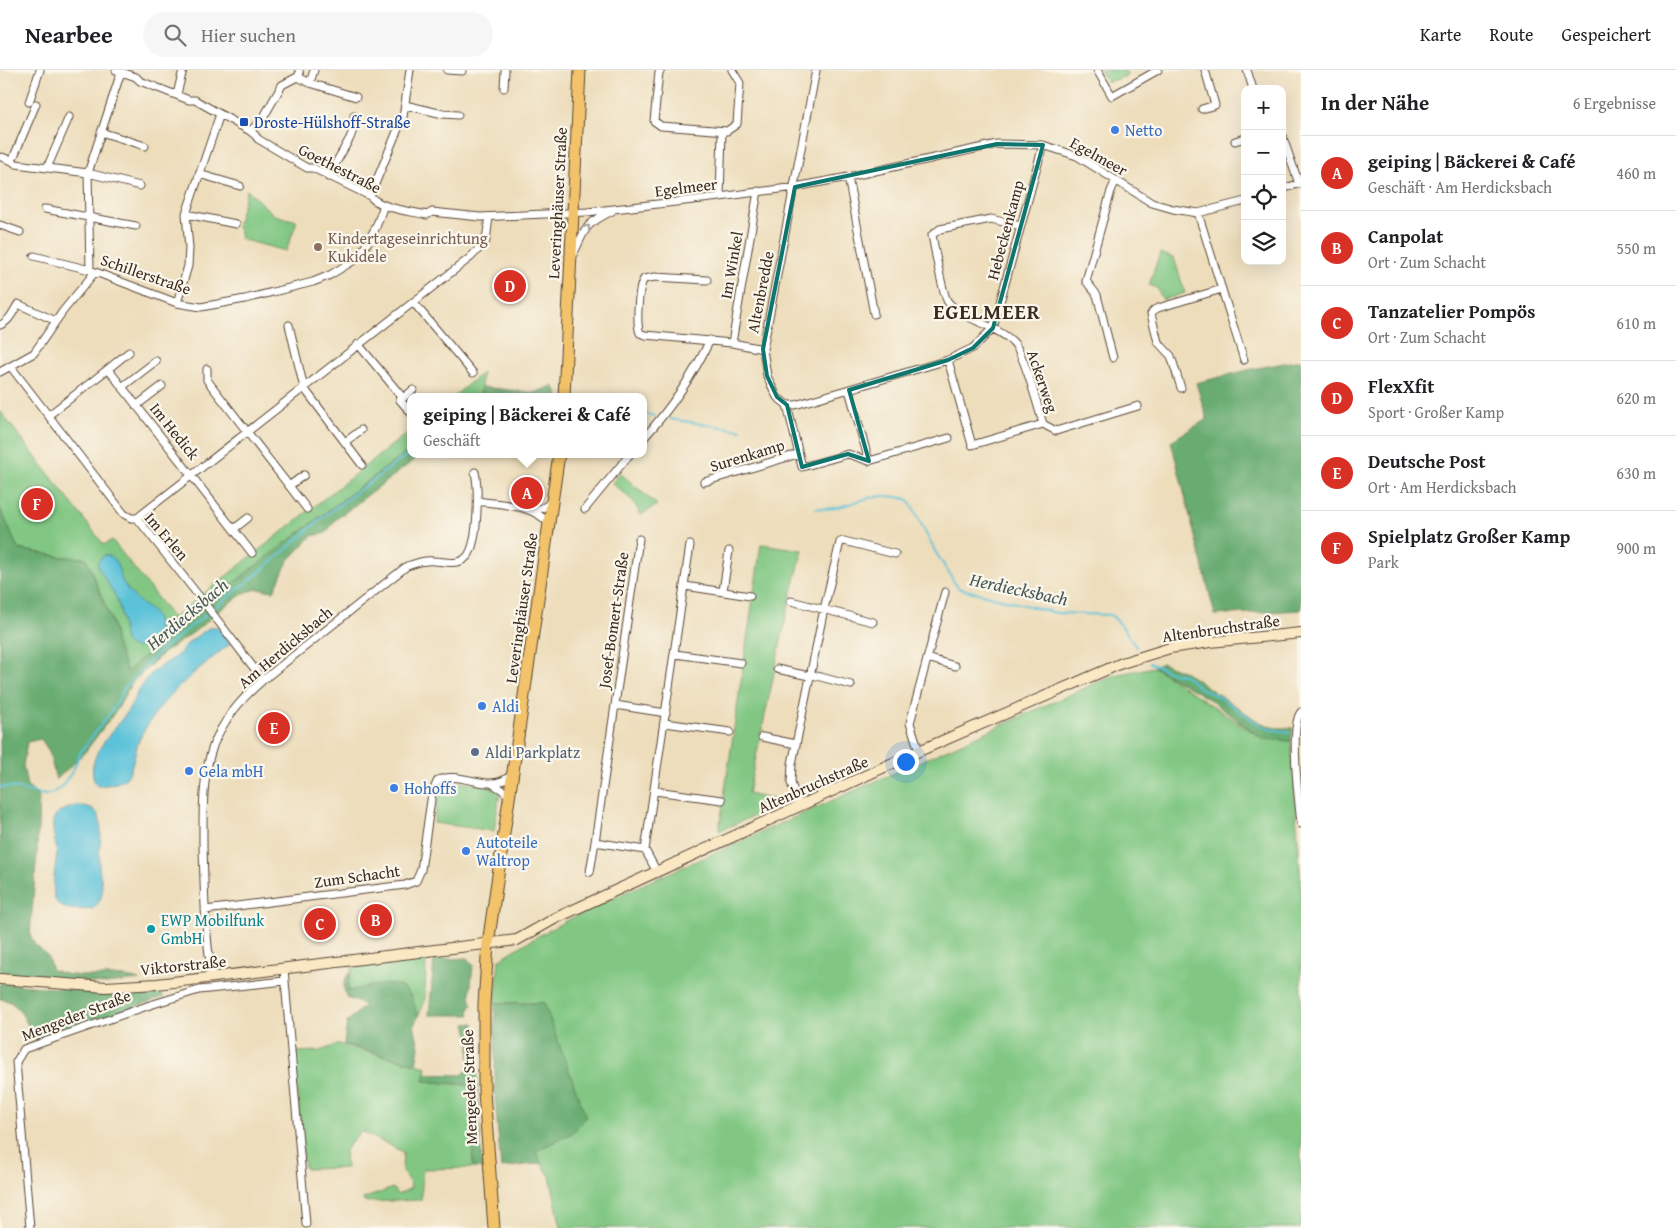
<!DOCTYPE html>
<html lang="de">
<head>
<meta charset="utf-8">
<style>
  body { margin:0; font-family:"Gentium Book Plus",serif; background:#f6f6f6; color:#202124 }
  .controls { position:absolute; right:15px; top:15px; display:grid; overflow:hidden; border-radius:10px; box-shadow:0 5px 20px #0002 }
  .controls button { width:45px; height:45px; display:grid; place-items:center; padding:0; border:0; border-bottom:1px solid #e0e0e0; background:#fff; color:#202124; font:25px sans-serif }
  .you { position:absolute; left:905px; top:691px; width:18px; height:18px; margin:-12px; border:4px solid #fff; border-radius:50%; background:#1a73e8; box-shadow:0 0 0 8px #1a73e833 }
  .badge { display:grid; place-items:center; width:32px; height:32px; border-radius:50%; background:#d93025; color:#fff; font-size:16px; font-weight:700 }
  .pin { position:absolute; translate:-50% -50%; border:2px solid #fff; box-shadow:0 1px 5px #0006 }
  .popup { position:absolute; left:407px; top:323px; width:240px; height:65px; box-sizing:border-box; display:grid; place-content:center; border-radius:10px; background:#fff; filter:drop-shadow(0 1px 4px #0005); font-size:16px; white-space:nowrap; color:#757577 }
  .popup b { font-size:19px; color:#202124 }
  .popup::after { content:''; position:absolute; left:50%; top:100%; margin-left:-10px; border:10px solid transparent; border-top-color:#fff }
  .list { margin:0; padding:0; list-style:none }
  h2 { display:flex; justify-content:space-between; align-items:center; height:65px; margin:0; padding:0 20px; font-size:21px }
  h2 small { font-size:16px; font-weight:400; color:#757577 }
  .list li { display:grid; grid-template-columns:32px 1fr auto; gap:15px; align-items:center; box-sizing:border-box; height:75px; padding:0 20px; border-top:1px solid #e0e0e0 }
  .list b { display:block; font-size:19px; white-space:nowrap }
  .list p { margin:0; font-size:16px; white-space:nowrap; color:#757577 }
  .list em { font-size:16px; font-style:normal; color:#757577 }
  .icon { flex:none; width:28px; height:28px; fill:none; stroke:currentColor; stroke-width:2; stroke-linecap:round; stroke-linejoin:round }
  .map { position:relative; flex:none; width:1301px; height:1158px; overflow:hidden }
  header { display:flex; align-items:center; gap:30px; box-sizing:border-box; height:70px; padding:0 25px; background:#fff; border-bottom:1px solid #e0e0e0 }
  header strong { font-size:24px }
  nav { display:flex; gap:28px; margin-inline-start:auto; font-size:18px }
  .search { width:350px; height:45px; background:#f6f6f6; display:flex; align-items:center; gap:12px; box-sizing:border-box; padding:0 18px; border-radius:28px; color:#757577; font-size:19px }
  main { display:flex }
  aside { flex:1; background:#fff }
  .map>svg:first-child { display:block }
  .green { fill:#81c783; stroke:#5e7850 }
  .forest { fill:#68ac71; stroke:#526b48 }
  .water { fill:#5cc2d9; stroke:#4c767c }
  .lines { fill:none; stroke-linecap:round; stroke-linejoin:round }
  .stream { stroke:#5cc2d9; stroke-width:2 }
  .street-casing { stroke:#564536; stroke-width:9 }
  .secondary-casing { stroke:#564536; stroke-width:12 }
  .primary-casing { stroke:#564536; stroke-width:13 }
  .street { stroke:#fff; stroke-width:7 }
  .secondary { stroke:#fae7c3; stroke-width:10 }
  .primary { stroke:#f2c36a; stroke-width:11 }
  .oneway { stroke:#a79f9a }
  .marked { fill:none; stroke:#0f766e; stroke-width:4; stroke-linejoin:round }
  .transit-dot { fill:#1a4fb4; stroke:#fbf7ec; stroke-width:2 }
  .shop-dot { fill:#3f7fe0; stroke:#fbf7ec; stroke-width:2 }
  .education-dot { fill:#8d6e63; stroke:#fbf7ec; stroke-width:2 }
  .service-dot { fill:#5c6f8a; stroke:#fbf7ec; stroke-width:2 }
  .culture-dot { fill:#0f9aa8; stroke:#fbf7ec; stroke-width:2 }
  .labels { text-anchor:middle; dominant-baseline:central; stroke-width:4.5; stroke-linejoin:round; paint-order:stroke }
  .transit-label { font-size:16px; fill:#164399; stroke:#fbf7ec; text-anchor:start }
  .shop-label { font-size:16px; fill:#366cbe; stroke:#fbf7ec; text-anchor:start }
  .street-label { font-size:16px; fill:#3b2a1e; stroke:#fbf7ec }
  .education-label { font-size:16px; fill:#785e54; stroke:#fbf7ec; text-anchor:start }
  .service-label { font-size:16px; fill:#4e5e75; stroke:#fbf7ec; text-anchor:start }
  .culture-label { font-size:16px; fill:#0d838f; stroke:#fbf7ec; text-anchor:start }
  .water-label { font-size:18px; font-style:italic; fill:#455856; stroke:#fbf7ec }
  .district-label { font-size:21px; font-weight:bold; letter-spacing:1px; fill:#3b2a1e; stroke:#fbf7ec }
</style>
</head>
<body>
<header>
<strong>Nearbee</strong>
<div class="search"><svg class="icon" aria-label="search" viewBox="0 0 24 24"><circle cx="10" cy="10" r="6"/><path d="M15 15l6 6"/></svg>Hier suchen</div>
<nav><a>Karte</a><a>Route</a><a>Gespeichert</a></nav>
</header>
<main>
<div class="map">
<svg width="1301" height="1158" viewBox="0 0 1301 1158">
  <rect width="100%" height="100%" fill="#fbf7ec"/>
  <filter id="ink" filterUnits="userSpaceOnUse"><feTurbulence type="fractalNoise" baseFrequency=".02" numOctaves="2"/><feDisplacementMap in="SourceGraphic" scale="10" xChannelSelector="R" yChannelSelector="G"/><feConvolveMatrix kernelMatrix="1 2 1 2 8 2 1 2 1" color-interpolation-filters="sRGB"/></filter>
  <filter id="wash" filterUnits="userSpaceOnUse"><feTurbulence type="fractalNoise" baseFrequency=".0096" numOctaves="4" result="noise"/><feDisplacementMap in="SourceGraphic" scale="20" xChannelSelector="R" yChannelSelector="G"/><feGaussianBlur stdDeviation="1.12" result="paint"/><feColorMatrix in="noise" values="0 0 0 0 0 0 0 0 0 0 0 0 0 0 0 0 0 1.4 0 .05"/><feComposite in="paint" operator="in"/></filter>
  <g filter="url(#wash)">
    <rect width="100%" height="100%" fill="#edddbb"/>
    <path class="green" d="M 1100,0 L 1125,0 L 1127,6 L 1107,12 Z
      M 247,120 L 274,145 L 297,151 L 286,181 L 240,169 L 241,165 L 237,156 Z
      M 1160,183 L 1174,188 L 1185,223 L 1163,230 L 1157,218 L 1149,215 Z
      M 482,303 L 480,327 L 453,327 Z
      M 0,341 L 104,475 L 112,470 L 173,548 L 411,360 L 411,379 L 318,448 L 136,593 L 127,602 L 116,574 L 113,555 L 86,488 L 62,487 L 18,479 L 0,438 Z
      M 620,403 L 657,435 L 641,445 L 633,431 L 612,413 Z
      M 761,474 L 803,480 L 790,529 L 748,724 L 776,730 L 789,724 L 791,730 L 719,761 Z
      M 1154,597 L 1263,669 L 1291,671 L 1301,814 L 1301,1158 L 561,1158 L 550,1106 L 541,1093 L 535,1081 L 572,1063 L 544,933 L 495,933 L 499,890 C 570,843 650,812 726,778 C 855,720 985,663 1114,605 Z
      M 449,711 C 462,713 493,714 500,723 L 494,761 L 434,753 L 439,719 L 442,714 Z
      M 426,891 L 425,931 L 418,947 L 410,924 L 347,921 L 352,897 Z
      M 339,974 L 427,997 L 425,1011 L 466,1015 L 471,1020 L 473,1098 L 423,1099 L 421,1130 L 364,1132 L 363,1129 L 393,1118 L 397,1125 L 411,1118 L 410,1113 L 402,1101 L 403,1082 L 361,1061 L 345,1080 L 346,1098 L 307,1099 L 304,1097 L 294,982 L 320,981 Z"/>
    <path class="forest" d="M 1301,290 L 1301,540 L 1215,545 L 1171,371 L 1207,349 L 1196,313 L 1252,299 Z
      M 553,316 L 557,321 L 558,327 L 480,327 L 482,317 L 534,323 Z
      M 411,379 L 411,384 L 422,384 L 335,450 L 326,463 L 312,466 L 288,491 L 274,521 L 258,519 L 246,522 L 225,536 L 194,562 L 163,583 L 132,612 L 118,638 L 85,682 L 56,710 L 49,681 L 41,669 L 27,672 L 23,696 L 27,716 L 39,727 L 37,784 L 30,864 L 34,874 L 47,885 L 52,900 C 59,902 65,905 72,905 C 94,908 117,903 139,910 L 106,914 L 0,905 L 0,438 L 18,479 L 62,487 L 86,488 L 113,555 L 116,574 L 127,602 L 136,593 L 251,499 Z
      M 1162,593 L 1185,602 L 1259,652 L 1275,658 L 1293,658 L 1291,671 L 1263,669 L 1209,629 L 1154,597 Z
      M 467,888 L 473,895 L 470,925 L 472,934 L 469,940 L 470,945 L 429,945 L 434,890 Z
      M 350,903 L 348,921 C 366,918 398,905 410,925 C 414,931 416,941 418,947 L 414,955 L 419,977 L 416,994 L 344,974 L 347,952 L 365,935 L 347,928 C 343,919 342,910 350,903 Z
      M 0,913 C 53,918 105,924 158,921 L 164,927 L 42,968 L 34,968 C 27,954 19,930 0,929 Z
      M 495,933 L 544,933 L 586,1047 L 572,1063 L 536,1081 L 541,1093 L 501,1098 L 495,1029 Z
      M 474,953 L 482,1098 L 473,1098 L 471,1020 L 466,1015 L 424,1011 L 426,1004 L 462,1005 L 469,999 L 470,968 L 466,954 Z"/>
    <path class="water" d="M 105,485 C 119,487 118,502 123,512 C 126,518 131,523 135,528 C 142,536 153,539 157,550 C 163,568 138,589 125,571 L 120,539 L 116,527 L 98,497 L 98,491 Z
      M 210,557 L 218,557 L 230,574 C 194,602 162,626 140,668 C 135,678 133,700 126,708 C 119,714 107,715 97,716 C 80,689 115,662 128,640 C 135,629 139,617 148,607 C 157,596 169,593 179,584 C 182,582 183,578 186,575 C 193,568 202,563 210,557 Z
      M 76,736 C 84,736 92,736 97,743 C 105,755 98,782 99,797 C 100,807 104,817 101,827 C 99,833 96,836 92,839 C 81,840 65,841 58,834 C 49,825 56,796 57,784 C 57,774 49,755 55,746 C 59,740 70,738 76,736 Z"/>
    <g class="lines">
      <path class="stream" d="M 488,327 L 498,325 L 523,327
        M 643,344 L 655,346
        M 670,349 L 741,360
        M 816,438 C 838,442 854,430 874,427 C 886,425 897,426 909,430 L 935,481 L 958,518 L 1056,543 L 1111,545 L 1122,556 L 1136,577
        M 1150,593 L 1170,602 L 1184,605 L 1200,618 L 1221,628 L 1260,655 L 1269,659 L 1289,662
        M 0,717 L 11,717 L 45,725 L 53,723 L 62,716 L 73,700 L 80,683 L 115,636 L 124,618 L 160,581 L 266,497 L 324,446 L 411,382"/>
    </g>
  </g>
  <g filter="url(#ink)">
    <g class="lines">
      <g class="street-casing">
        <path id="street" d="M 116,0 L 136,7 L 140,11 L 189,30 L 195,30 L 250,61 L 255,65 L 258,69 L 307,98 L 313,98 L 370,126 C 381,139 410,141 427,145 L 432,142 L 480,147 L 587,142 L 720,127 L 795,117 L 848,107 L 997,74 L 1043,75 L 1077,86 L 1152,133 L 1173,139 L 1198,143 L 1245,131
          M 299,0 L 300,8 L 310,13 L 314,0
          M 447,0 L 462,1
          M 661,0 L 659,2 L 654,51 L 661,56 L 727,61 L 737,54 L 740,13 L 732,0
          M 816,0 L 763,279 L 767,306 L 777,327 L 787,335 L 802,397 L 848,384 L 869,391 L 949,368
          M 1097,0 L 1112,26 L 1158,0
          M 1247,0 L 1253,19
          M 121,2 L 88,103 L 90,200 L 177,233 L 201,237 L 245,229 L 313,212 L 330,205 L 353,191 L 365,177 L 376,157 L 384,135
          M 310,13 L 356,27
          M 504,18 L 505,0
          M 177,24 L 183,0
          M 29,32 L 40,0
          M 36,34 L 12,91 L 16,94 L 88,103 L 140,116
          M 405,35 L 443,44 L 458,45
          M 1202,39 L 1215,35 L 1205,0
          M 250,61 L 262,50 L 282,15 L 299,6
          M 101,62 L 145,76
          M 1282,65 L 1299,114
          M 1235,71 L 1245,68
          M 2,87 L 12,91
          M 47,98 L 69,47
          M 199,104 L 240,116
          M 328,107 L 350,68 L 355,55 L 354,46
          M 848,107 L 874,244
          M 1282,119 L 1301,113
          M 370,126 L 403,47 L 410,0
          M 720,127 L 722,61
          M 45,139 L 136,156
          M 1198,143 L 1244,290
          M 186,144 L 236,154
          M 0,155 L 20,162
          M 1020,156 L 991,149 L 940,159 L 932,165 C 934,176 943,226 948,232 C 962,249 996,255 1013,272 C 1024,283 1038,337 1043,354 L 1056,361 L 1138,336
          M 574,183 C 586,156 586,154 612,141
          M 34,186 L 90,200
          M 707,210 L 655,207 L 644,209 C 638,217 636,254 640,263 L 645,265 L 732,273 L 763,279
          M 413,232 L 473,303
          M 177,233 L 188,196 L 189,178 L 186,144 L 220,44
          M 0,255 C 9,252 13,242 18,234 L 56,251
          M 289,255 L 304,318 L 362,395
          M 732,273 L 758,121
          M 358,274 L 403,328 L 400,330 L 411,343
          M 1113,288 L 1097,225 L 1086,211 L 1111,121 L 1116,110
          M 948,290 L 972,375 L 1043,354
          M 11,297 L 124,444 L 131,448 L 137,448 L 202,530 L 263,610
          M 108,299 L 129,282
          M 207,299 L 207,310 L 307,439
          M 0,302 L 34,283 L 63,241 L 95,202
          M 122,317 L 156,291
          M 1181,318 L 1171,286 L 1158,272 L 1151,244 L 1154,240 L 1158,238 L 1222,219
          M 849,320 L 869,391
          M 403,328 L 413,320
          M 787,335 L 795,335 L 948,290 L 973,278 L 993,258 L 1043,75
          M 136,336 L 162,316
          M 49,345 L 108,299 L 252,483
          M 643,369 C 669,340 693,306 710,270
          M 345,372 L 361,360
          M 704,412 L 798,384
          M 289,416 L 304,405
          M 478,431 C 502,435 533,434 549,454
          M 585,439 L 630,384
          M 530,440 C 538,439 547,439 551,430
          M 137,448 L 471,187 L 486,171 L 489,147
          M 234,459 L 248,448
          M 685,516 L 750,526
          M 723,521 L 729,481
          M 791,531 L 873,552
          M 675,584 L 741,593
          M 927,588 L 955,596
          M 777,599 L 809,606
          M 809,604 L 851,615
          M 615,635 L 639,469
          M 1301,642 C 1289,655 1299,733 1301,754
          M 665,653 L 730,662
          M 762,667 L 796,674
          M 919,681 L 910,653 L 945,522
          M 491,713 L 501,719 L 510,727
          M 655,721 L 722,730
          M 799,736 L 791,713 L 792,694 L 824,539 L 840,472 L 844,471 L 895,484
          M 645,780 L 595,772 L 615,635 L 666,643
          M 590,802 L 595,772
          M 657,802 L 645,780 L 690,475
          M 205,840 L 405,815 L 416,811 L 421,800 L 432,723 L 438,710 C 458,701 482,719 502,711 C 506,709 510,706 513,704
          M 212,907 C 205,863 204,819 203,774 C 203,741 202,708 213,676 C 223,650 242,628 263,610 L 407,496 C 416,493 424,490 434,491 C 441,491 450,494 457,492 C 462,491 466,489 469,484 C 478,468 479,420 475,402
          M 285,911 L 306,1154
          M 30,1158 L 16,992 L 24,979 L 150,935 L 199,920 L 285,911 L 284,899"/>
      </g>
      <g class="secondary-casing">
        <path id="secondary" d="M 0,909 L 106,917 L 157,914 L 517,870 L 556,848 L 919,681 L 1122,593 L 1170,578 L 1210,572 L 1301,563"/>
      </g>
      <g class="primary-casing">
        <path id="primary" d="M 564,327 L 580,0
          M 494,1158 L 484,1022 L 484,934 L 488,874 L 559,384"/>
      </g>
      <use href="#street" class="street"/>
      <use href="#secondary" class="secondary"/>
      <use href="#primary" class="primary"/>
    </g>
    <defs><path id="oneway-chevron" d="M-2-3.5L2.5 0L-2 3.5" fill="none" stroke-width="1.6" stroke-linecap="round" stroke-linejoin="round" transform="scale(1.25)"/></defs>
    <use class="oneway" href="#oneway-chevron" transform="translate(587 158) rotate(-52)"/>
  </g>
  <path class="marked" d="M 997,74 L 1043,75 L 993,258 L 973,278 L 948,290 L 849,320 L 869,391 L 848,384 L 802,397 L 787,335 L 777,327 L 767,306 L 763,279 L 795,117 Z"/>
  <rect class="transit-dot" x="239" y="47" width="10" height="10" rx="2.5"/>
  <g class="shop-dot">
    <circle cx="1115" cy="60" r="5"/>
    <circle cx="482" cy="636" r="5"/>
    <circle cx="189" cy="701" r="5"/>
    <circle cx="394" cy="718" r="5"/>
    <circle cx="466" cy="781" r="5"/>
  </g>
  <circle class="education-dot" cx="318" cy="177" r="5"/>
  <circle class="service-dot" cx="475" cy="682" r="5"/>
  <circle class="culture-dot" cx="151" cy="859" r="5"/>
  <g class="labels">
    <g class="transit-label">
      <text x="254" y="52">Droste-Hülshoff-Straße</text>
    </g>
    <g class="shop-label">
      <text x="1125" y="60">Netto</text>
      <text x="492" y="636">Aldi</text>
      <text x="199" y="701">Gela mbH</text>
      <text x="404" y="718">Hohoffs</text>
      <text x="476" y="772">Autoteile<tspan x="476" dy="18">Waltrop</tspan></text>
    </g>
    <g class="street-label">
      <text transform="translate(1099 86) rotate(29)">Egelmeer</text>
      <text transform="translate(340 98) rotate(27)">Goethestraße</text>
      <text transform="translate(686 117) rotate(-7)">Egelmeer</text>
      <text transform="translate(557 133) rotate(-87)">Leveringhäuser Straße</text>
      <text transform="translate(1005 160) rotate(-75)">Hebeckenkamp</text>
      <text transform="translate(731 195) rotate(-80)">Im Winkel</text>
      <text transform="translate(146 204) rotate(19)">Schillerstraße</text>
      <text transform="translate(760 222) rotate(-79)">Altenbredde</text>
      <text transform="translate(1043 311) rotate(71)">Ackerweg</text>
      <text transform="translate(175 361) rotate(51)">Im Hedick</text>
      <text transform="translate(747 385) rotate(-17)">Surenkamp</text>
      <text transform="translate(167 466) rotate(49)">Im Erlen</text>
      <text transform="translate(521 538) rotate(-82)">Leveringhäuser Straße</text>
      <text transform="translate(613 550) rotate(-82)">Josef-Bomert-Straße</text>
      <text transform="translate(1221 558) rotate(-8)">Altenbruchstraße</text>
      <text transform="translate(285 577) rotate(-40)">Am Herdicksbach</text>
      <text transform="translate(813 714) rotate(-24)">Altenbruchstraße</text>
      <text transform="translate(357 806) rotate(-8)">Zum Schacht</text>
      <text transform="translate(183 895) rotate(-6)">Viktorstraße</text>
      <text transform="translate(76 945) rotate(-21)">Mengeder Straße</text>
      <text transform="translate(469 1017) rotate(-92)">Mengeder Straße</text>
    </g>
    <g class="education-label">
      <text x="328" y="168">Kindertageseinrichtung<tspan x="328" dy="18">Kukidele</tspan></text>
    </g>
    <g class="service-label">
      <text x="485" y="682">Aldi Parkplatz</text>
    </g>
    <g class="culture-label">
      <text x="161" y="850">EWP Mobilfunk<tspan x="161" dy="18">GmbH</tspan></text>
    </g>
    <g class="water-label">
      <text transform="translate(1019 519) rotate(12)">Herdiecksbach</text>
      <text transform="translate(187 544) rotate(-40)">Herdiecksbach</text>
    </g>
    <g class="district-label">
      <text x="987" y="241">EGELMEER</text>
    </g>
  </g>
</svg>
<div class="controls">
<button>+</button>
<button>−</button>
<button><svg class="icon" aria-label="locate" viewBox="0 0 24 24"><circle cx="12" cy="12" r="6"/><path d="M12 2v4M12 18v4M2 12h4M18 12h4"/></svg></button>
<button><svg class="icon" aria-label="layers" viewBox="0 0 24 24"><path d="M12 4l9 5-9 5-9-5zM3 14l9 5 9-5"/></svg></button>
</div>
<div class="you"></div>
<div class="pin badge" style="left:527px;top:423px">A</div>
<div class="popup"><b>geiping | Bäckerei &amp; Café</b>Geschäft</div>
<div class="pin badge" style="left:376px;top:850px">B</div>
<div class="pin badge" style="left:320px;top:854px">C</div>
<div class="pin badge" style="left:510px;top:216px">D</div>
<div class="pin badge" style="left:274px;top:658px">E</div>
<div class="pin badge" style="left:37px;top:434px">F</div>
</div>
<aside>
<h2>In der Nähe<small>6 Ergebnisse</small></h2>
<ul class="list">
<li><span class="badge">A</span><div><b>geiping | Bäckerei &amp; Café</b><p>Geschäft · Am Herdicksbach</p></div><em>460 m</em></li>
<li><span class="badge">B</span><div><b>Canpolat</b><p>Ort · Zum Schacht</p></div><em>550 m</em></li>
<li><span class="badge">C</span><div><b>Tanzatelier Pompös</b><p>Ort · Zum Schacht</p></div><em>610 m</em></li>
<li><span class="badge">D</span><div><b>FlexXfit</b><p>Sport · Großer Kamp</p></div><em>620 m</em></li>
<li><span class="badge">E</span><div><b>Deutsche Post</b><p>Ort · Am Herdicksbach</p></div><em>630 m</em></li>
<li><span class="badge">F</span><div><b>Spielplatz Großer Kamp</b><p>Park</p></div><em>900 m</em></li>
</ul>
</aside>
</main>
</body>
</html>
